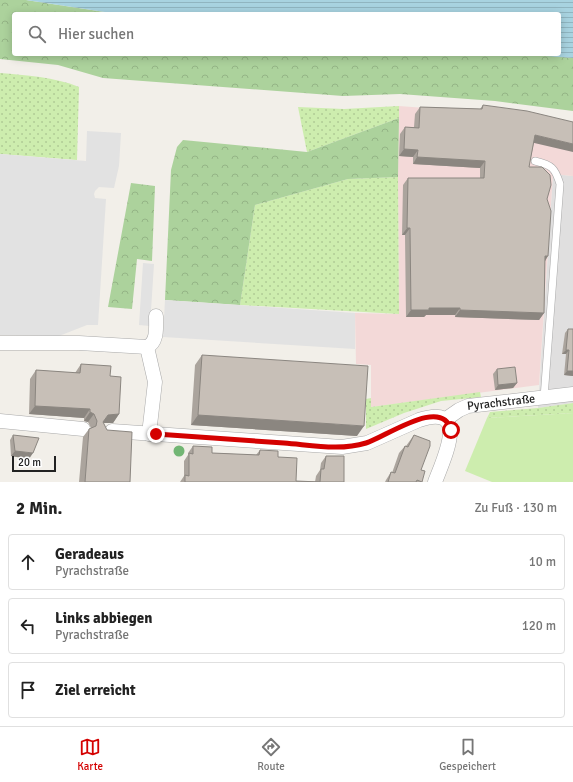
<!DOCTYPE html>
<html lang="de">
<head>
<meta charset="utf-8">
<style>
  body { margin:0; font-family:Signika,sans-serif; background:#f6f6f6; color:#222 }
  .scale { position:absolute; left:12px; bottom:10px; width:44px; box-sizing:border-box; padding-left:4px; border:2px solid #222; border-top:0; font-size:11px; line-height:14px; white-space:nowrap; color:#222; -webkit-text-stroke:3px #fff; paint-order:stroke }
  .stop { position:absolute; width:12px; height:12px; margin:-9px; border:3px solid #d40100; border-radius:50%; background:#fff }
  .stop.end { background:#d40100; border-color:#fff; box-shadow:0 1px 4px #0008 }
  .list { margin:0; padding:0; list-style:none }
  h2 { display:flex; justify-content:space-between; align-items:center; height:52px; margin:0; padding:0 16px; font-size:17px }
  h2 small { font-size:13px; font-weight:400; color:#767676 }
  .list li { display:grid; grid-template-columns:26px 1fr auto; gap:12px; align-items:center; box-sizing:border-box; height:56px; margin:0 8px 8px; padding:0 8px; border:1px solid #e0e0e0; border-radius:4px }
  .list b { display:block; font-size:15px; white-space:nowrap }
  .list p { margin:0; font-size:13px; white-space:nowrap; color:#767676 }
  .list em { font-size:13px; font-style:normal; color:#767676 }
  .icon { flex:none; width:22px; height:22px; fill:none; stroke:currentColor; stroke-width:2; stroke-linecap:round; stroke-linejoin:round }
  .map { position:relative; flex:none; width:573px; height:482px; overflow:hidden }
  .search { position:absolute; background:#fff; box-shadow:0 2px 10px #0003; left:12px; right:12px; top:12px; height:44px; display:flex; align-items:center; gap:10px; box-sizing:border-box; padding:0 14px; border-radius:4px; color:#767676; font-size:15px }
  .sheet { height:244px; background:#fff }
  nav { display:flex; justify-content:space-around; align-items:center; box-sizing:border-box; height:56px; border-top:1px solid #e0e0e0; background:#fff; font-size:11px; color:#767676 }
  nav a { display:grid; justify-items:center; gap:2px }
  nav .on { color:#d40100 }
  .map>svg:first-child { display:block }
  .residential { fill:#e0dfdf }
  .commercial { fill:#f3d9d8 }
  .grass { fill:url(#grass-dots) }
  .forest { fill:url(#forest-crowns) }
  .garden { fill:#cdedae }
  .parking { fill:#e2e2e2 }
  .water { fill:url(#water-rules) }
  .lines { fill:none; stroke-linecap:round; stroke-linejoin:round }
  .service-casing { stroke:#a9a9a9; stroke-width:8 }
  .minor-casing { stroke:#a9a9a9; stroke-width:15 }
  .service { stroke:#fff; stroke-width:7 }
  .minor { stroke:#fff; stroke-width:14 }
  .tree { fill:#72b674 }
  .wall { fill:#aba49d }
  .shaded-wall { fill:#8b8680 }
  .building { fill:#c7bfb7; stroke:#8b8680 }
  .route { stroke:#d40100; stroke-width:5 }
  .labels { text-anchor:middle; dominant-baseline:central; stroke-width:3; stroke-linejoin:round; paint-order:stroke }
  .street-label { font-size:12px; fill:#222; stroke:#fff }
</style>
</head>
<body>
<div class="map">
<svg width="573" height="482" viewBox="0 0 573 482">
  <defs>
    <pattern id="grass-dots" width="8" height="8" patternUnits="userSpaceOnUse"><rect width="8" height="8" fill="#cdedae"/><path d="M2 2h.1M6 6h.1" fill="none" stroke="#b0cb95" stroke-width="1.8" stroke-linecap="round"/></pattern>
    <pattern id="forest-crowns" width="20" height="18" patternUnits="userSpaceOnUse"><rect width="20" height="18" fill="#acd29c"/><path d="M2 6a3 3 0 1 1 6 0M12 15a3 3 0 1 1 6 0" fill="none" stroke="#94b486"/></pattern>
    <pattern id="water-rules" width="6" height="5" patternUnits="userSpaceOnUse"><rect width="6" height="5" fill="#a8d3e0"/><path d="M0 2.5h6" fill="none" stroke="#90b5c0"/></pattern>
  </defs>
  <rect width="100%" height="100%" fill="#f2efe9"/>
  <path class="residential" d="M 553,174 L 573,176 L 573,403 L 538,408 Z"/>
  <path class="commercial" d="M 399,106 L 478,112 L 573,131 L 573,176 L 553,174 L 539,385 L 371,407 L 371,365 L 356,364 L 355,313 L 399,314 L 398,177 Z"/>
  <path class="grass" d="M 0,73 C 25,75 55,77 79,87 L 77,160 L 0,154 Z
    M 399,106 L 399,118 L 307,152 L 298,107 L 344,109 Z
    M 398,177 L 399,314 L 240,305 L 255,205 L 348,179 Z
    M 480,392 L 481,397 L 441,401 L 404,413 L 366,429 L 366,399 L 371,398 L 371,407 Z
    M 573,403 L 573,413 L 487,418 L 490,412 L 538,408 Z"/>
  <path class="forest" d="M 0,0 L 26,0 L 118,14 L 14,14 L 14,54 L 531,54 L 573,58 L 573,111 L 495,101 L 400,94 L 343,96 L 103,78 L 58,65 L 0,59 Z
    M 399,118 L 398,177 L 348,179 L 255,205 L 240,305 L 165,300 L 171,170 L 177,147 L 183,140 L 307,152 Z
    M 131,183 L 155,186 L 152,261 L 137,259 L 132,309 L 108,307 Z"/>
  <path class="garden" d="M 573,413 L 573,482 L 492,482 L 465,471 L 487,418 Z"/>
  <path class="parking" d="M 87,131 L 121,133 L 119,166 L 114,188 L 99,187 L 95,191 L 94,194 L 95,198 L 106,199 L 98,325 L 87,325 L 59,336 L 0,335 L 0,154 L 86,161 Z
    M 143,263 L 154,264 L 150,326 L 139,325 Z
    M 165,300 L 355,313 L 355,349 L 163,337 Z"/>
  <path class="water" d="M 26,0 L 573,0 L 573,58 L 518,54 L 559,54 L 559,14 L 118,14 Z"/>
  <g class="lines">
    <g class="service-casing">
      <path id="service" d="M 535,161 C 552,165 555,168 560,184 L 544,398"/>
    </g>
    <g class="minor-casing">
      <g id="minor">
        <path d="M 0,343 L 79,343 L 147,347"/>
        <path id="s1" d="M 446,419 L 459,410 L 468,406 L 573,394"/>
        <path d="M 0,421 L 83,429"/>
        <path d="M 112,431 L 342,447 L 367,443 L 419,420 C 471,403 444,458 435,482"/>
        <path d="M 149,434 L 155,382 L 147,347 C 158,342 156,327 156,316"/>
      </g>
    </g>
    <use href="#service" class="service"/>
    <use href="#minor" class="minor"/>
  </g>
  <circle class="tree" cx="179" cy="451" r="5.5"/>
  <path class="wall" d="M 483,105 L 534,142 L 529,167 L 547,199 L 545,262 L 544,313 L 539,320 L 455,317 L 455,315 L 426,315 L 424,317 L 406,317 L 405,235 L 402,235 L 403,185 L 408,178 L 480,178 L 480,168 L 413,164 L 413,157 L 399,156 L 400,134 L 405,127 L 414,127 L 415,114 L 420,107 L 480,109 Z
    M 568,329 L 573,329 L 573,376 L 564,375 L 566,354 L 562,354 L 565,333 Z
    M 202,355 L 357,436 L 191,425 L 195,365 Z
    M 81,364 L 110,376 L 119,414 L 113,423 L 103,423 L 130,482 L 79,482 L 83,437 L 89,429 L 91,428 L 88,422 L 84,421 L 84,418 L 29,414 L 30,379 L 36,370 L 75,373 Z
    M 497,369 L 517,383 L 513,388 L 495,390 L 493,374 Z
    M 13,435 L 29,459 L 11,456 L 10,440 Z
    M 414,435 L 421,470 L 422,482 L 385,482 L 386,480 L 391,472 L 392,473 L 399,453 L 405,446 L 406,446 Z
    M 193,446 L 212,453 L 256,455 L 260,450 L 278,457 L 296,481 L 315,482 L 316,476 L 320,470 L 321,463 L 326,456 L 344,482 L 180,482 L 184,476 L 184,461 L 188,455 L 188,453 Z"/>
  <path class="shaded-wall" d="M 535,135 L 573,144 L 573,152 L 530,142 Z
    M 404,149 L 418,150 L 413,157 L 399,156 Z
    M 417,157 L 485,161 L 480,168 L 413,164 Z
    M 407,228 L 410,228 L 405,235 L 402,235 Z
    M 545,256 L 548,256 L 544,263 Z
    M 429,308 L 460,308 L 455,315 L 426,315 L 424,317 L 406,317 L 411,310 Z
    M 460,310 L 544,313 L 539,320 L 455,317 Z
    M 566,350 L 569,350 L 566,354 L 562,354 Z
    M 567,371 L 573,371 L 573,376 L 564,375 Z
    M 517,383 L 513,388 L 495,390 L 498,385 Z
    M 35,406 L 90,409 L 84,418 L 29,414 Z
    M 90,412 L 94,414 L 88,422 L 84,421 Z
    M 119,414 L 113,423 L 102,423 L 108,415 Z
    M 198,415 L 364,426 L 357,436 L 191,425 Z
    M 15,451 L 33,453 L 29,459 L 11,456 Z"/>
  <path class="building" d="M 483,105 L 527,111 L 573,122 L 573,144 L 535,135 L 529,167 L 542,167 L 550,175 L 551,185 L 547,199 L 551,211 L 548,256 L 545,256 L 544,313 L 460,310 L 460,308 L 429,308 L 429,310 L 411,310 L 410,228 L 407,228 L 408,178 L 484,178 L 485,161 L 417,157 L 418,150 L 404,149 L 405,127 L 419,128 L 420,107 L 482,109 Z
    M 568,329 L 573,329 L 573,371 L 567,371 L 569,350 L 566,350 Z
    M 202,355 L 368,366 L 364,426 L 198,415 Z
    M 81,364 L 111,366 L 110,376 L 121,377 L 119,414 L 108,415 L 103,422 L 107,430 L 132,432 L 130,482 L 85,482 L 89,429 L 96,426 L 97,421 L 94,414 L 90,412 L 90,409 L 35,406 L 36,370 L 80,373 Z
    M 515,367 L 517,383 L 498,385 L 497,369 Z
    M 13,435 L 39,438 L 33,453 L 15,451 Z
    M 414,435 L 430,441 L 430,446 L 421,470 L 425,471 L 422,482 L 417,480 L 416,482 L 388,482 L 391,472 L 395,473 L 405,446 L 408,447 Z
    M 193,446 L 212,447 L 212,453 L 259,455 L 260,450 L 278,451 L 278,457 L 297,458 L 296,481 L 320,482 L 321,469 L 324,469 L 326,456 L 344,456 L 344,482 L 185,482 L 185,475 L 189,476 L 189,453 L 193,454 Z"/>
  <g class="lines">
    <path class="route" d="M 156,434 C 199,437 242,440 284,443 C 311,445 340,451 366,443 C 386,437 442,396 451,430"/>
  </g>
  <g class="labels">
    <g class="street-label">
      <text stroke="none"><textPath href="#s1" startOffset="59">Pyrachstraße</textPath></text>
    </g>
  </g>
</svg>
<div class="scale">20 m</div>
<div class="stop" style="left:451px;top:430px"></div>
<div class="stop end" style="left:156px;top:434px"></div>
<div class="search"><svg class="icon" aria-label="search" viewBox="0 0 24 24"><circle cx="10" cy="10" r="6"/><path d="M15 15l6 6"/></svg>Hier suchen</div>
</div>
<section class="sheet">
<h2>2 Min.<small>Zu Fuß · 130 m</small></h2>
<ul class="list">
<li><svg class="icon" aria-label="ahead" viewBox="0 0 24 24"><path d="M12 20V5M6 11l6-6 6 6"/></svg><div><b>Geradeaus</b><p>Pyrachstraße</p></div><em>10 m</em></li>
<li><svg class="icon" aria-label="left" viewBox="0 0 24 24"><path d="M17 20v-9H6M10 6l-5 5 5 5"/></svg><div><b>Links abbiegen</b><p>Pyrachstraße</p></div><em>120 m</em></li>
<li><svg class="icon" aria-label="arrive" viewBox="0 0 24 24"><path d="M6 21V4h12l-3 4 3 4H6"/></svg><div><b>Ziel erreicht</b></div></li>
</ul>
</section>
<nav>
<a class="on"><svg class="icon" aria-label="map" viewBox="0 0 24 24"><path d="M3 6l6-2 6 2 6-2v14l-6 2-6-2-6 2zM9 4v14M15 6v14"/></svg>Karte</a>
<a><svg class="icon" aria-label="directions" viewBox="0 0 24 24"><path d="M12 3l9 9-9 9-9-9zM9 14v-3h6M13 9l2 2-2 2"/></svg>Route</a>
<a><svg class="icon" aria-label="saved" viewBox="0 0 24 24"><path d="M7 4h10v16l-5-4-5 4z"/></svg>Gespeichert</a>
</nav>
</body>
</html>
